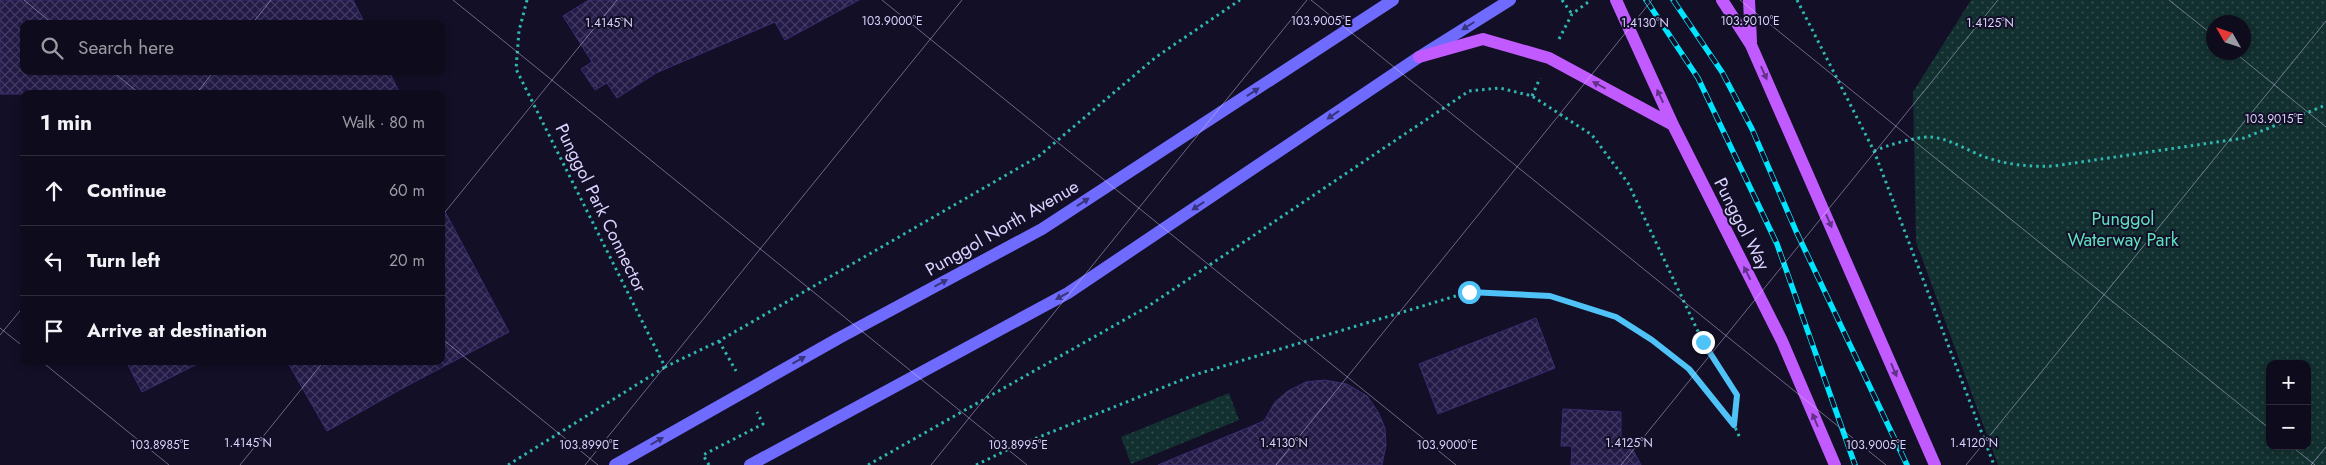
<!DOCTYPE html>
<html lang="en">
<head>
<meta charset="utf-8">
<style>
  body { margin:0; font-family:Jost,sans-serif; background:#1c1929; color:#f1f3f6 }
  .controls { position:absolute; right:15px; bottom:15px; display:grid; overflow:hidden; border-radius:10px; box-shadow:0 2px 8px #0003 }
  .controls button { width:45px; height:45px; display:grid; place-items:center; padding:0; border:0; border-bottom:1px solid #2e2b3b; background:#0e0b1c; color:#f1f3f6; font:25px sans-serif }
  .compass { position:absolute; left:2206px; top:15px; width:45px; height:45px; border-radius:50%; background:#0e0b1c; box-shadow:0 2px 8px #0003; rotate:309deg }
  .stop { position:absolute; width:15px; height:15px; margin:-11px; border:4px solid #4fc3f7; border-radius:50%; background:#fff }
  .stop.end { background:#4fc3f7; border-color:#fff; box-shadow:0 1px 5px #0008 }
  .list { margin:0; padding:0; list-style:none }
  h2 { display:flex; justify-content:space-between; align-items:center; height:65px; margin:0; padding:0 20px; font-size:21px }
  h2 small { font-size:16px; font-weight:400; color:#9b9ba3 }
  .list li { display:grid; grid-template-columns:32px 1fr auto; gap:15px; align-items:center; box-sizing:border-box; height:70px; padding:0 20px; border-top:1px solid #2e2b3b }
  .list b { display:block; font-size:19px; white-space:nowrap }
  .list em { font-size:16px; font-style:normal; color:#9b9ba3 }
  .icon { flex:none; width:28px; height:28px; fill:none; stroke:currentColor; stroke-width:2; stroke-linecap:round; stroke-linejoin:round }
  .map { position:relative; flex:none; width:2326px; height:465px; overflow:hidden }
  .search { position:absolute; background:#0e0b1c; box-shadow:0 2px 8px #0003; left:20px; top:20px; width:425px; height:55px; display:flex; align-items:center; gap:12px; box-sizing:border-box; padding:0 18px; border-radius:10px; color:#9b9ba3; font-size:19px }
  .panel { position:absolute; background:#0e0b1c; box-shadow:0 2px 8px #0003; left:20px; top:90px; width:425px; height:275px; border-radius:10px }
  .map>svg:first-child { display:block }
  .grass { fill:url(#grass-dots); fill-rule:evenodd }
  .building { fill:url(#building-cross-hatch); stroke:#3b2d73 }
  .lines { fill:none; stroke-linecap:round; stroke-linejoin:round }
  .path { stroke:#2fb8b0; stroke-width:3; stroke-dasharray:2.5 4; stroke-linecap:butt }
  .secondary { stroke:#6f6bff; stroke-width:12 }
  .primary { stroke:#c25bff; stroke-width:12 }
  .rail-casing { stroke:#00e5ff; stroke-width:5.5 }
  .rail { stroke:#130f26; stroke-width:4; stroke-dasharray:11; stroke-linecap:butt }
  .oneway { fill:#38347d }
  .oneway2 { fill:#623188 }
  .route { stroke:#4fc3f7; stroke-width:6 }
  .ticks { fill:none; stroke:#d9d4ff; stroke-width:1; stroke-opacity:0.45 }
  .labels { text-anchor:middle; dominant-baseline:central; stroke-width:4; stroke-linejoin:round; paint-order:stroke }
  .street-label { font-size:18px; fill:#d9d4ff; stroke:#130f26 }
  .park-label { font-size:18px; fill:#5fe0c0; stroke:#130f26 }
  .ticks-label { font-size:12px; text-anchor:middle; fill:#d9d4ff; stroke:#130f26; stroke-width:4; stroke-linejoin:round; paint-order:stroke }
</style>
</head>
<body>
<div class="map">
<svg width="2326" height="465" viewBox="0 0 2326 465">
  <defs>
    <pattern id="grass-dots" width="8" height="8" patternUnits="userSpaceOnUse" patternTransform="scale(1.25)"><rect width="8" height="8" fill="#12302f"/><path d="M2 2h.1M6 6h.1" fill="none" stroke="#344d4e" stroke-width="1.8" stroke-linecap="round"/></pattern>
    <pattern id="building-cross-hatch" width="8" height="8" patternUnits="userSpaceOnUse" patternTransform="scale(1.25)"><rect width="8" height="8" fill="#241b47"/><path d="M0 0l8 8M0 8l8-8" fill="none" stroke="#433b63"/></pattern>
  </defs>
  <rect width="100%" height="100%" fill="#130f26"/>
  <path class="grass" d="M 1971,0 L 2326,0 L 2326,465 L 1998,465 L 1916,242 L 1913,92 ZM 2244,22 L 2244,52 L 2214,52 L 2214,22 ZM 2270,364 L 2307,364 L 2307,446 L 2270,446 Z
    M 1229,393 L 1239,420 L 1131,464 L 1121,437 Z"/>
  <path class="building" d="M 0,0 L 353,0 L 365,24 L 24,24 L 24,71 L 389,71 L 400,94 L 0,94 Z
    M 589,0 L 859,0 L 785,40 L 775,22 L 656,73 L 617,98 L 607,83 L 595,90 L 581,69 L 592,62 L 563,16 Z
    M 441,204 L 509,332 L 401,389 L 327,431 L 287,361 L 441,361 Z
    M 1536,318 L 1555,368 L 1438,414 L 1419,364 Z
    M 126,361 L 203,361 L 142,392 Z
    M 1324,380 L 1347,384 L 1367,396 L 1378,412 L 1385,428 L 1386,445 L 1382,465 L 1158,465 L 1264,421 L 1275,402 L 1288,391 L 1306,382 Z
    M 1563,409 L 1621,412 L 1621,437 L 1626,437 L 1641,465 L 1571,465 L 1572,446 L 1561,446 Z"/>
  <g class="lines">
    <path class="path" d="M 527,0 L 519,31 L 516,69 L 665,367 L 719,341 L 1039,156 L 1156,57 L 1240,0
      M 1562,0 L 1572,14
      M 1797,0 L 1874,151 L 1994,465
      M 1559,39 L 1572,14 L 1591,0
      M 1532,96 L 1540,78
      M 1874,151 C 1888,145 1915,137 1930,137 C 1949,138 1968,151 1985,157 C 2008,165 2029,167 2054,166 L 2244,138 L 2326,105
      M 719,341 L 736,371
      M 508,465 L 665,367
      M 709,465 L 703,455 L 763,424 L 757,412
      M 868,465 L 1147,307 L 1469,91 L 1500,88 L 1532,96 L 1592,135 L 1628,183 L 1703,342 L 1737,395 L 1734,425
      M 976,465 L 1009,449 L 1194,375 L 1469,292 L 1550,296 L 1616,317 L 1652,339 L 1689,369 L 1734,425 L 1740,438"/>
    <path class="secondary" d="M 615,465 L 839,338 L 1042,229 L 1393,0
      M 750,465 L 1068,293 L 1419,57 L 1510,0"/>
    <path class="primary" d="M 1616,0 L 1673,125 L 1782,341 L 1835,465
      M 1722,0 L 1751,45 L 1935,465
      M 1749,0 L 1751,42
      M 1419,57 L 1483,39 L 1549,58 L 1673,125"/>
    <g class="rail-casing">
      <path id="rail" d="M 1646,0 L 1698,78 L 1777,244 L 1855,465
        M 1673,0 L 1722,72 L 1752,129 L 1796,231 L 1907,465"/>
    </g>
    <use href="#rail" class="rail"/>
  </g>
  <defs><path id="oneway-solid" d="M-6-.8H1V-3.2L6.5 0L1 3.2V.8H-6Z" transform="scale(1.25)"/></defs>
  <g class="oneway">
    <use href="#oneway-solid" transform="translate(1468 26) rotate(148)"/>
    <use href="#oneway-solid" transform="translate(1253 92) rotate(-33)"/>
    <use href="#oneway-solid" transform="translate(1333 115) rotate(146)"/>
    <use href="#oneway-solid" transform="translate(1083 202) rotate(-33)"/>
    <use href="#oneway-solid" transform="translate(1198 206) rotate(146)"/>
    <use href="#oneway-solid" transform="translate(941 283) rotate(-28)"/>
    <use href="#oneway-solid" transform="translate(1062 296) rotate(151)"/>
    <use href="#oneway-solid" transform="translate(799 360) rotate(-29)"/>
    <use href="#oneway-solid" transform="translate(657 441) rotate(-30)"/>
  </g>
  <g class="oneway2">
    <use href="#oneway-solid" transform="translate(1764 73) rotate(66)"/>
    <use href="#oneway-solid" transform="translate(1599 85) rotate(-152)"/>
    <use href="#oneway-solid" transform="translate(1660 96) rotate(-115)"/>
    <use href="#oneway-solid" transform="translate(1829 221) rotate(67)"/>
    <use href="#oneway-solid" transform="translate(1747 273) rotate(-117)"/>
    <use href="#oneway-solid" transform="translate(1894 370) rotate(67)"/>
    <use href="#oneway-solid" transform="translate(1815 420) rotate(-113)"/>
  </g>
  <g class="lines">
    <path class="route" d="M 1469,292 L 1550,296 L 1616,317 L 1652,340 L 1689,369 L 1734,425 L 1737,395 L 1703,342"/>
  </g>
  <path class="ticks" d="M 24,0 L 53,24M 453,0 L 1027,465M 882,0 L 1456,465M 1311,0 L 1886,465M 1740,0 L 2270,429M 2169,0 L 2214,36M 252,24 L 271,0M 2234,52 L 2326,127M 112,71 L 140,94M 196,94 L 214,71M 441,217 L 617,0M 0,328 L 24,347M 0,335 L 24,306M 441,338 L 598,465M 41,361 L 169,465M 2291,446 L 2315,465M 240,465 L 324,361M 585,465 L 962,0M 931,465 L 1307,0M 1276,465 L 1652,0M 1621,465 L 1998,0M 1966,465 L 2326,21M 2311,465 L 2326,447"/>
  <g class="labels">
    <g class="street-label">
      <text transform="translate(601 208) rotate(64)">Punggol Park Connector</text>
      <text transform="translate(1742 224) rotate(63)">Punggol Way</text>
      <text transform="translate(1002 228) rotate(-30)">Punggol North Avenue</text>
    </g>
    <g class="park-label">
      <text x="2123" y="219">Punggol<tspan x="2123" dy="21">Waterway Park</tspan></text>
    </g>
  </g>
  <g class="ticks-label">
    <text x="1321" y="25">103.9005°E</text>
    <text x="892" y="25">103.9000°E</text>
    <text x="1750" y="25">103.9010°E</text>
    <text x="609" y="27">1.4145°N</text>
    <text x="1645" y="27">1.4130°N</text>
    <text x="1990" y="27">1.4125°N</text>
    <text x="2274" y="123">103.9015°E</text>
    <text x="248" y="447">1.4145°N</text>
    <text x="1284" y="447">1.4130°N</text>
    <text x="1629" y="447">1.4125°N</text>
    <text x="1974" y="447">1.4120°N</text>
    <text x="160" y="449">103.8985°E</text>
    <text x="589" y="449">103.8990°E</text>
    <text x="1018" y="449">103.8995°E</text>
    <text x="1447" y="449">103.9000°E</text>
    <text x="1876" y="449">103.9005°E</text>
  </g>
</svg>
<div class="controls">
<button>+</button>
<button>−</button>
</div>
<svg class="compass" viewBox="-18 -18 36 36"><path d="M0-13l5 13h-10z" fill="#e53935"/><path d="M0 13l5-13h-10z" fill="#9b9ba3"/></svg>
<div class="stop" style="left:1469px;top:292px"></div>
<div class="stop end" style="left:1703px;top:342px"></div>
<div class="search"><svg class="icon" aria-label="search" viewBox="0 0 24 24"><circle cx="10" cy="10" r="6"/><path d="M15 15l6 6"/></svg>Search here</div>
<section class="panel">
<h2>1 min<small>Walk · 80 m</small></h2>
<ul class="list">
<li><svg class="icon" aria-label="ahead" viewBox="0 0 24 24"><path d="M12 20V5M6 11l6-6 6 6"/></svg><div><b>Continue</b></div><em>60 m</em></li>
<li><svg class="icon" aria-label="left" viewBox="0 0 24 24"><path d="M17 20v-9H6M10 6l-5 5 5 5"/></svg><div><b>Turn left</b></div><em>20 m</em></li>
<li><svg class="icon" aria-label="arrive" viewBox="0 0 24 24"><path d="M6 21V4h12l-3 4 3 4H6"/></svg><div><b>Arrive at destination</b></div></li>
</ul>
</section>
</div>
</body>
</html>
